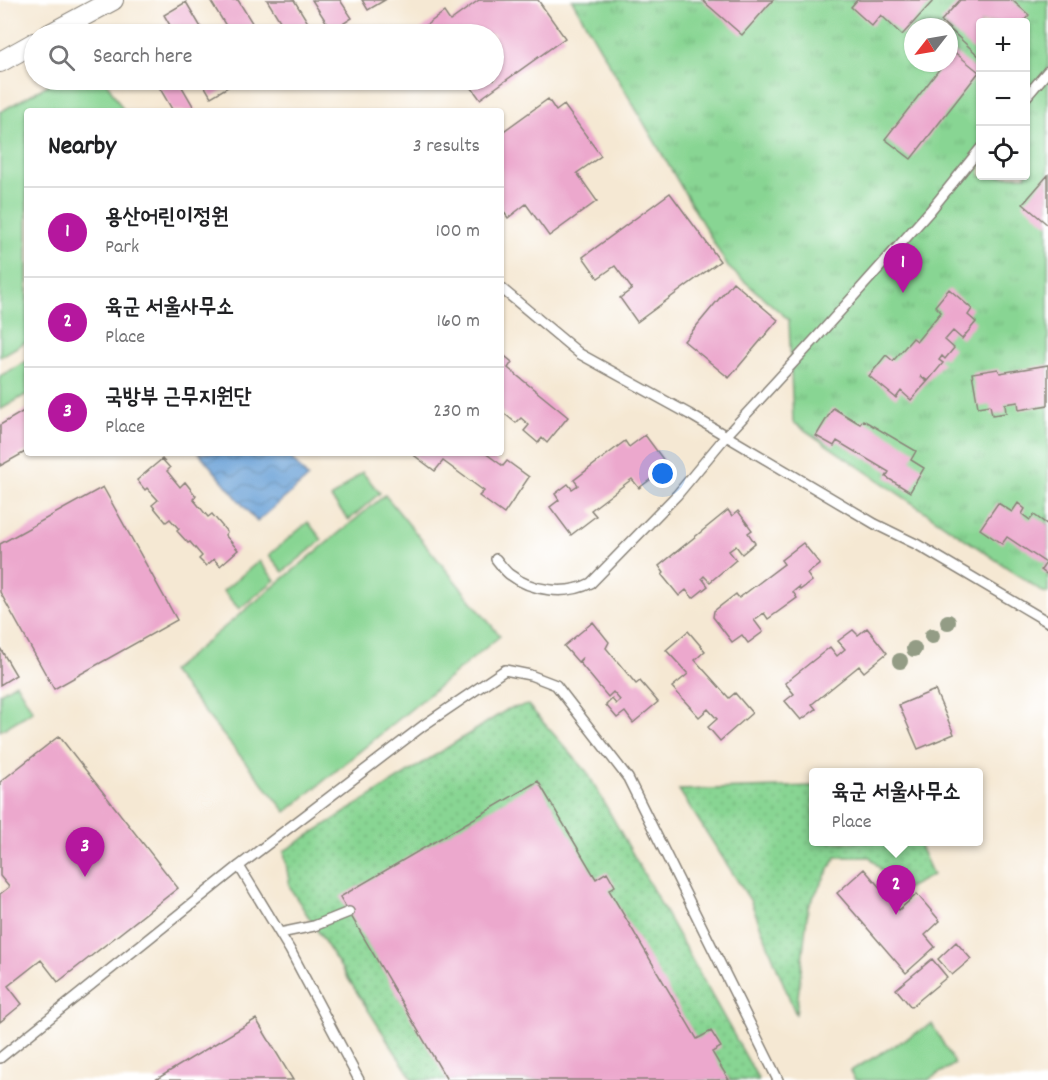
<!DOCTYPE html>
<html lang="en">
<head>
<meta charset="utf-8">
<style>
  body { margin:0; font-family:Dekko,"Poor Story",sans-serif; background:#f6f6f6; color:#202124 }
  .controls { position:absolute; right:18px; top:18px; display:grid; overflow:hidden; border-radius:6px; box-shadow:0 2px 4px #0004 }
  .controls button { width:54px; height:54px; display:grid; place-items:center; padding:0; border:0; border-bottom:2px solid #e0e0e0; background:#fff; color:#202124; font:30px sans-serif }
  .compass { position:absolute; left:904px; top:18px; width:54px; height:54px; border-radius:50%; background:#fff; box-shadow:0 2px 4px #0004; rotate:239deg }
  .you { position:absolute; left:663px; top:474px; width:21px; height:21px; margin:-15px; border:4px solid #fff; border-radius:50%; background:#1a73e8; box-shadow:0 0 0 9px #1a73e833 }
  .badge { display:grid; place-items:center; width:39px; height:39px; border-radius:50%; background:#b5179e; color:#fff; font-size:20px; font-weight:700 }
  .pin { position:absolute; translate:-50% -50px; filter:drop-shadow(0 2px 3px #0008) }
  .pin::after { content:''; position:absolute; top:32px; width:21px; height:18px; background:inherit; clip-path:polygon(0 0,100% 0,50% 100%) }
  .popup { position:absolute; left:809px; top:768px; width:174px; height:78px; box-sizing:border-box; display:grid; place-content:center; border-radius:6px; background:#fff; filter:drop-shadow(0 2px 4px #0005); font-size:20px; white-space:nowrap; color:#757577 }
  .popup b { font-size:22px; color:#202124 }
  .popup::after { content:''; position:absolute; left:50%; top:100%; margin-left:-12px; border:12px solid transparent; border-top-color:#fff }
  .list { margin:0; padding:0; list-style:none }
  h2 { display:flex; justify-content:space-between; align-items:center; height:78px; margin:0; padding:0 24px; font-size:26px }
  h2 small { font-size:20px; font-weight:400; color:#757577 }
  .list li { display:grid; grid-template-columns:39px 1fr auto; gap:18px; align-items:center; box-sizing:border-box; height:90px; padding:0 24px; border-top:2px solid #e0e0e0 }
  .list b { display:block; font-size:22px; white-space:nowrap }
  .list p { margin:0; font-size:20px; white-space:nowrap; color:#757577 }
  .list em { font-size:20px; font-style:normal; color:#757577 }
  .icon { flex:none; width:33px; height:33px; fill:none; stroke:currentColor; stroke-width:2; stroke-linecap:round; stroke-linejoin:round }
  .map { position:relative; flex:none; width:1048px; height:1080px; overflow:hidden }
  .search { position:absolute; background:#fff; box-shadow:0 2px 4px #0004; left:24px; top:24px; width:480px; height:66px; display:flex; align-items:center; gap:15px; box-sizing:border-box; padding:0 21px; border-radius:33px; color:#757577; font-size:22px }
  .panel { position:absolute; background:#fff; box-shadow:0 2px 4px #0004; left:24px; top:108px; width:480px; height:348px; border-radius:6px }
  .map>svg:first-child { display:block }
  .grass { fill:url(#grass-dots); stroke:#527858; stroke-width:1.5 }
  .park { fill:url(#park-tufts); stroke:#527858; stroke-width:1.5; fill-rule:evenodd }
  .garden { fill:#88d593; stroke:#527858; stroke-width:1.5 }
  .water { fill:url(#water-waves); stroke:#415e78; stroke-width:1.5 }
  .building { fill:#eca8cd }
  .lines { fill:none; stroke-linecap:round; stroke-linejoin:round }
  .service-casing { stroke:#888278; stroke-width:12 }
  .minor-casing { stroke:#888278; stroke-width:22 }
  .service { stroke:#fff; stroke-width:9 }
  .minor { stroke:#fff; stroke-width:20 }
  .tree { fill:#939c85 }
</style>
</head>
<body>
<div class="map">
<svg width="1048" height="1080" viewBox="0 0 1048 1080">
  <defs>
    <pattern id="grass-dots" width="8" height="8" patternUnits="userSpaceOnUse" patternTransform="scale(1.5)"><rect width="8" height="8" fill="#88d593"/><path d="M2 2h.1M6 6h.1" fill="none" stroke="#75b67e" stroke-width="1.8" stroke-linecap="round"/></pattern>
    <pattern id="park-tufts" width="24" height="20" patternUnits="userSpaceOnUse" patternTransform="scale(1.5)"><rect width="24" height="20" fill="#88d593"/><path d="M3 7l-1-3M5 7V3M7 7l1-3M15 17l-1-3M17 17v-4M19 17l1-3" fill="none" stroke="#75b67e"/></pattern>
    <pattern id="water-waves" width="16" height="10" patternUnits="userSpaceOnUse" patternTransform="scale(1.5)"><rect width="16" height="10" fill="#669fd5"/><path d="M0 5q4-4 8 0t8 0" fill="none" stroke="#5381ac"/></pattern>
  </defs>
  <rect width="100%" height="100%" fill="#fff"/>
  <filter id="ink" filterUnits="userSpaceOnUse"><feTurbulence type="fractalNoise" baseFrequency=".0167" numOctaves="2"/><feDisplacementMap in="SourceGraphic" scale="12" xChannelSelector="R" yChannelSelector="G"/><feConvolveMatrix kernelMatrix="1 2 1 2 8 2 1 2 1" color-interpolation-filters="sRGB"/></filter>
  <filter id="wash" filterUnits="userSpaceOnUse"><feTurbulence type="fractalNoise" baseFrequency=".008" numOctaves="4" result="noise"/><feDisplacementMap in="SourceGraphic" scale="24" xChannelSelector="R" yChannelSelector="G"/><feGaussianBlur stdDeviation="1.35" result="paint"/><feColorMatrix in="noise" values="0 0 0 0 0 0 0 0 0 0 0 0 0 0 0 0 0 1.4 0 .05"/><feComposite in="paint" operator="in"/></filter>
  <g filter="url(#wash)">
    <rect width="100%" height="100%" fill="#f5e8d3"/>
    <path class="grass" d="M 528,705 L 587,772 L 759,1080 L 413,1080 L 290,888 L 284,851 L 508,709 Z
      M 813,786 L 814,842 L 918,842 L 933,875 L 900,892 L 870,857 L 836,857 L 808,907 L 796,1015 L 750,900 L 679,790 Z"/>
    <path class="park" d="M 572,0 L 1048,0 L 1048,593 L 1043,592 L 793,422 L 789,320 L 728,267 ZM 980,22 L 1026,22 L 1026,176 L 980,176 ZM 913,27 L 949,27 L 949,63 L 913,63 Z"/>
    <path class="garden" d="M 57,80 L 105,80 L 124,111 L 27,111 L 27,341 L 0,357 L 0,112 Z
      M 27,361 L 27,394 L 0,410 L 0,376 Z
      M 362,472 L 380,493 L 349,520 L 331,498 Z
      M 385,495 L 500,636 L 286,812 L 171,671 Z
      M 308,522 L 322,540 L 283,572 L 269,555 Z
      M 259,561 L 275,580 L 239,609 L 223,591 Z
      M 16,683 L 33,711 L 0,731 L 0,693 Z
      M 932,1024 L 955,1064 L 928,1080 L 855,1080 L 850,1071 Z"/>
    <path class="water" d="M 199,453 L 287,453 L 308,478 L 257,522 Z"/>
    <g id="blocks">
      <path class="building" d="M 210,0 L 238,0 L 259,34 L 231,34 Z
        M 267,0 L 294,0 L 315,34 L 288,34 Z
        M 312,0 L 340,0 L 352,18 L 332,31 Z
        M 362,0 L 385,0 L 368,10 Z
        M 479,0 L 538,0 L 565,38 L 480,99 L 466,80 L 494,80 L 494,34 L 418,34 L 417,32 L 444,12 L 450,21 Z
        M 702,0 L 773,0 L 742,35 Z
        M 857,0 L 934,0 L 902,35 L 881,15 L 872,26 L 851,7 Z
        M 960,0 L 1012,0 L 1029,15 L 1023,22 L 980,22 L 980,57 L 941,21 Z
        M 186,2 L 205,34 L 175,34 L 164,15 Z
        M 953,51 L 979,72 L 911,159 L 885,139 L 944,63 L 949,63 L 949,56 Z
        M 155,80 L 178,80 L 196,111 L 173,111 Z
        M 201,80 L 231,80 L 233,84 L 211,97 Z
        M 548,99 L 556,111 L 564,105 L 601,156 L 577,173 L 597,201 L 549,236 L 526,204 L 508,218 L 501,208 L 501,133 Z
        M 1048,175 L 1048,225 L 1023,204 Z
        M 670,193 L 720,261 L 637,322 L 620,298 L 632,289 L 615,266 L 598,278 L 583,257 Z
        M 733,282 L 778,320 L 729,378 L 684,341 Z
        M 949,289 L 972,309 L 968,315 L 976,322 L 962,339 L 953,331 L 945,340 L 954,348 L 945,359 L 942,356 L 939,360 L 943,363 L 928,381 L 920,376 L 927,382 L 911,400 L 901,391 L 896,398 L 869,376 L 886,355 L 893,361 L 913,338 L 917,341 L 941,312 L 935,306 Z
        M 501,353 L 512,362 L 508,368 L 568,417 L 547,443 L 542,438 L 538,443 L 524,431 L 529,425 L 521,418 L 516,423 L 501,411 Z
        M 1048,365 L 1048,405 L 1019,410 L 1018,402 L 1005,404 L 1006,413 L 992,415 L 990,405 L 978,407 L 972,373 L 998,369 L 1000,373 Z
        M 833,408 L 860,424 L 863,420 L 916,451 L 911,460 L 924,468 L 910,492 L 886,477 L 889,472 L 837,441 L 834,446 L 816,436 Z
        M 27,409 L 27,451 L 0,466 L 0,425 Z
        M 645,435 L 668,466 L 639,488 L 632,479 L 591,510 L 596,516 L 571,535 L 550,507 L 559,500 L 555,494 L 568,484 L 572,489 L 578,485 L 574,480 L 625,441 L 629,447 Z
        M 411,453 L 485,453 L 503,466 L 507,461 L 529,477 L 504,514 L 479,496 L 484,491 L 443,461 L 435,471 Z
        M 162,459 L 170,468 L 167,471 L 180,487 L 185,482 L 196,496 L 193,499 L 208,517 L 212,514 L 227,532 L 225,535 L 238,550 L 220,566 L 214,559 L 206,566 L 199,559 L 202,556 L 190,542 L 188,543 L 177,531 L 179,529 L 170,519 L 166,522 L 152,505 L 158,500 L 147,488 L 145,490 L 137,480 Z
        M 103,487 L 177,620 L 54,689 L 0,592 L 0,544 Z
        M 998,503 L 1012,512 L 1018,503 L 1025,509 L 1022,514 L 1030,520 L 1034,515 L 1048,525 L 1048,575 L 1041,570 L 1046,563 L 1007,537 L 1002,544 L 980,529 Z
        M 728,510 L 732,516 L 738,511 L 752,530 L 748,533 L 755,543 L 742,554 L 736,546 L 729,551 L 736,560 L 710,582 L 704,576 L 702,578 L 708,586 L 693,598 L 686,590 L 679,596 L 662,575 L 664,573 L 659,566 Z
        M 803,543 L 820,564 L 807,574 L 812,581 L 800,590 L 799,587 L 793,592 L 797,598 L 768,619 L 764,613 L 754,620 L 763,632 L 748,643 L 742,635 L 732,642 L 713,617 L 714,611 L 736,594 L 739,598 L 784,564 L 781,560 Z
        M 593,622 L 609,642 L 606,648 L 636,684 L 640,681 L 658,702 L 633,723 L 625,712 L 617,718 L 606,705 L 612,699 L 616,704 L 620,700 L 613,692 L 608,697 L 579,662 L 583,657 L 578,662 L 564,646 Z
        M 867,628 L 887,653 L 864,672 L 859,666 L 812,704 L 816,709 L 801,720 L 785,701 L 794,694 L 785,683 L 830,647 L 837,656 L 845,649 L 838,641 L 853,630 L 858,635 Z
        M 688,631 L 705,651 L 695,660 L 729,698 L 735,693 L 752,713 L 720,741 L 708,727 L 717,719 L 708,709 L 699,717 L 672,687 L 688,674 L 666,650 Z
        M 0,648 L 16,675 L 0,685 Z
        M 935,690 L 954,734 L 918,749 L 899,705 Z
        M 59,736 L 178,888 L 58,982 L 41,960 L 8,986 L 22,1004 L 0,1022 L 0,894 L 9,887 L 0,876 L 0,782 Z
        M 538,781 L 596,879 L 607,872 L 615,886 L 609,890 L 697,1039 L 711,1031 L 721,1047 L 712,1052 L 729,1080 L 447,1080 L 340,897 Z
        M 864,869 L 899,910 L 917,894 L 940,921 L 925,935 L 935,947 L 906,973 L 837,893 Z
        M 956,942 L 971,959 L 952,975 L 938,959 Z
        M 932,959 L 947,977 L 911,1007 L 896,989 Z
        M 256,1019 L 293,1080 L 155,1080 Z"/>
    </g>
  </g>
  <g filter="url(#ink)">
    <use href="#blocks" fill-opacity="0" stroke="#888278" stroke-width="1.5"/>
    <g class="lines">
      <g class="service-casing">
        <path id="service" d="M 1026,97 L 1048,71
          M 501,288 L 580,354 L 689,414 L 875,524 L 918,545 L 1048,622
          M 496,559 C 500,564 504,570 509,574 C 531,591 566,596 591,583 L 677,495 L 726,436 L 817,337 L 930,211 L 980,149
          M 239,866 L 290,950 L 359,1080
          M 280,933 L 314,926 L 349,912
          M 0,1058 L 239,866 L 424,725 L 505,670 L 530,675 L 556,685 L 628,778 L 778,1080"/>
      </g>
      <g class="minor-casing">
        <path id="minor" d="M 50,34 L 113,0
          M 0,62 L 34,43"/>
      </g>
      <use href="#service" class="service"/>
      <use href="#minor" class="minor"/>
    </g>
    <g class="tree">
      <circle cx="948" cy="622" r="8"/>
      <circle cx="932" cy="636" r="8"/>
      <circle cx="914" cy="649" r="8"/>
      <circle cx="900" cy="661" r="8"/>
    </g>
  </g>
</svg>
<div class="controls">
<button>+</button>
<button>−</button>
<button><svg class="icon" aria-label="locate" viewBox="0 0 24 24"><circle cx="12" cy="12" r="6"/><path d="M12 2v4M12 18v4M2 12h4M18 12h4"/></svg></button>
</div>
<svg class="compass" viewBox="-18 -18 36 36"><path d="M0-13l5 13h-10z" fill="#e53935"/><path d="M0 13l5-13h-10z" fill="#757577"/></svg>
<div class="you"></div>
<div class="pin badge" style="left:903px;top:293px">1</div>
<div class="pin badge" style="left:896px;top:915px">2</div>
<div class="popup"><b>육군 서울사무소</b>Place</div>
<div class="pin badge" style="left:85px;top:877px">3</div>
<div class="search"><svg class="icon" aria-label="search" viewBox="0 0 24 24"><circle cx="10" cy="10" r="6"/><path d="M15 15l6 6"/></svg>Search here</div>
<section class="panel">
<h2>Nearby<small>3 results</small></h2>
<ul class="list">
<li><span class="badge">1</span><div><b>용산어린이정원</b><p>Park</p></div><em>100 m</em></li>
<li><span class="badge">2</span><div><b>육군 서울사무소</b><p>Place</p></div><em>160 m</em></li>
<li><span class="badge">3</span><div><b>국방부 근무지원단</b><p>Place</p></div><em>230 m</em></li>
</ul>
</section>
</div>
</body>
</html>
